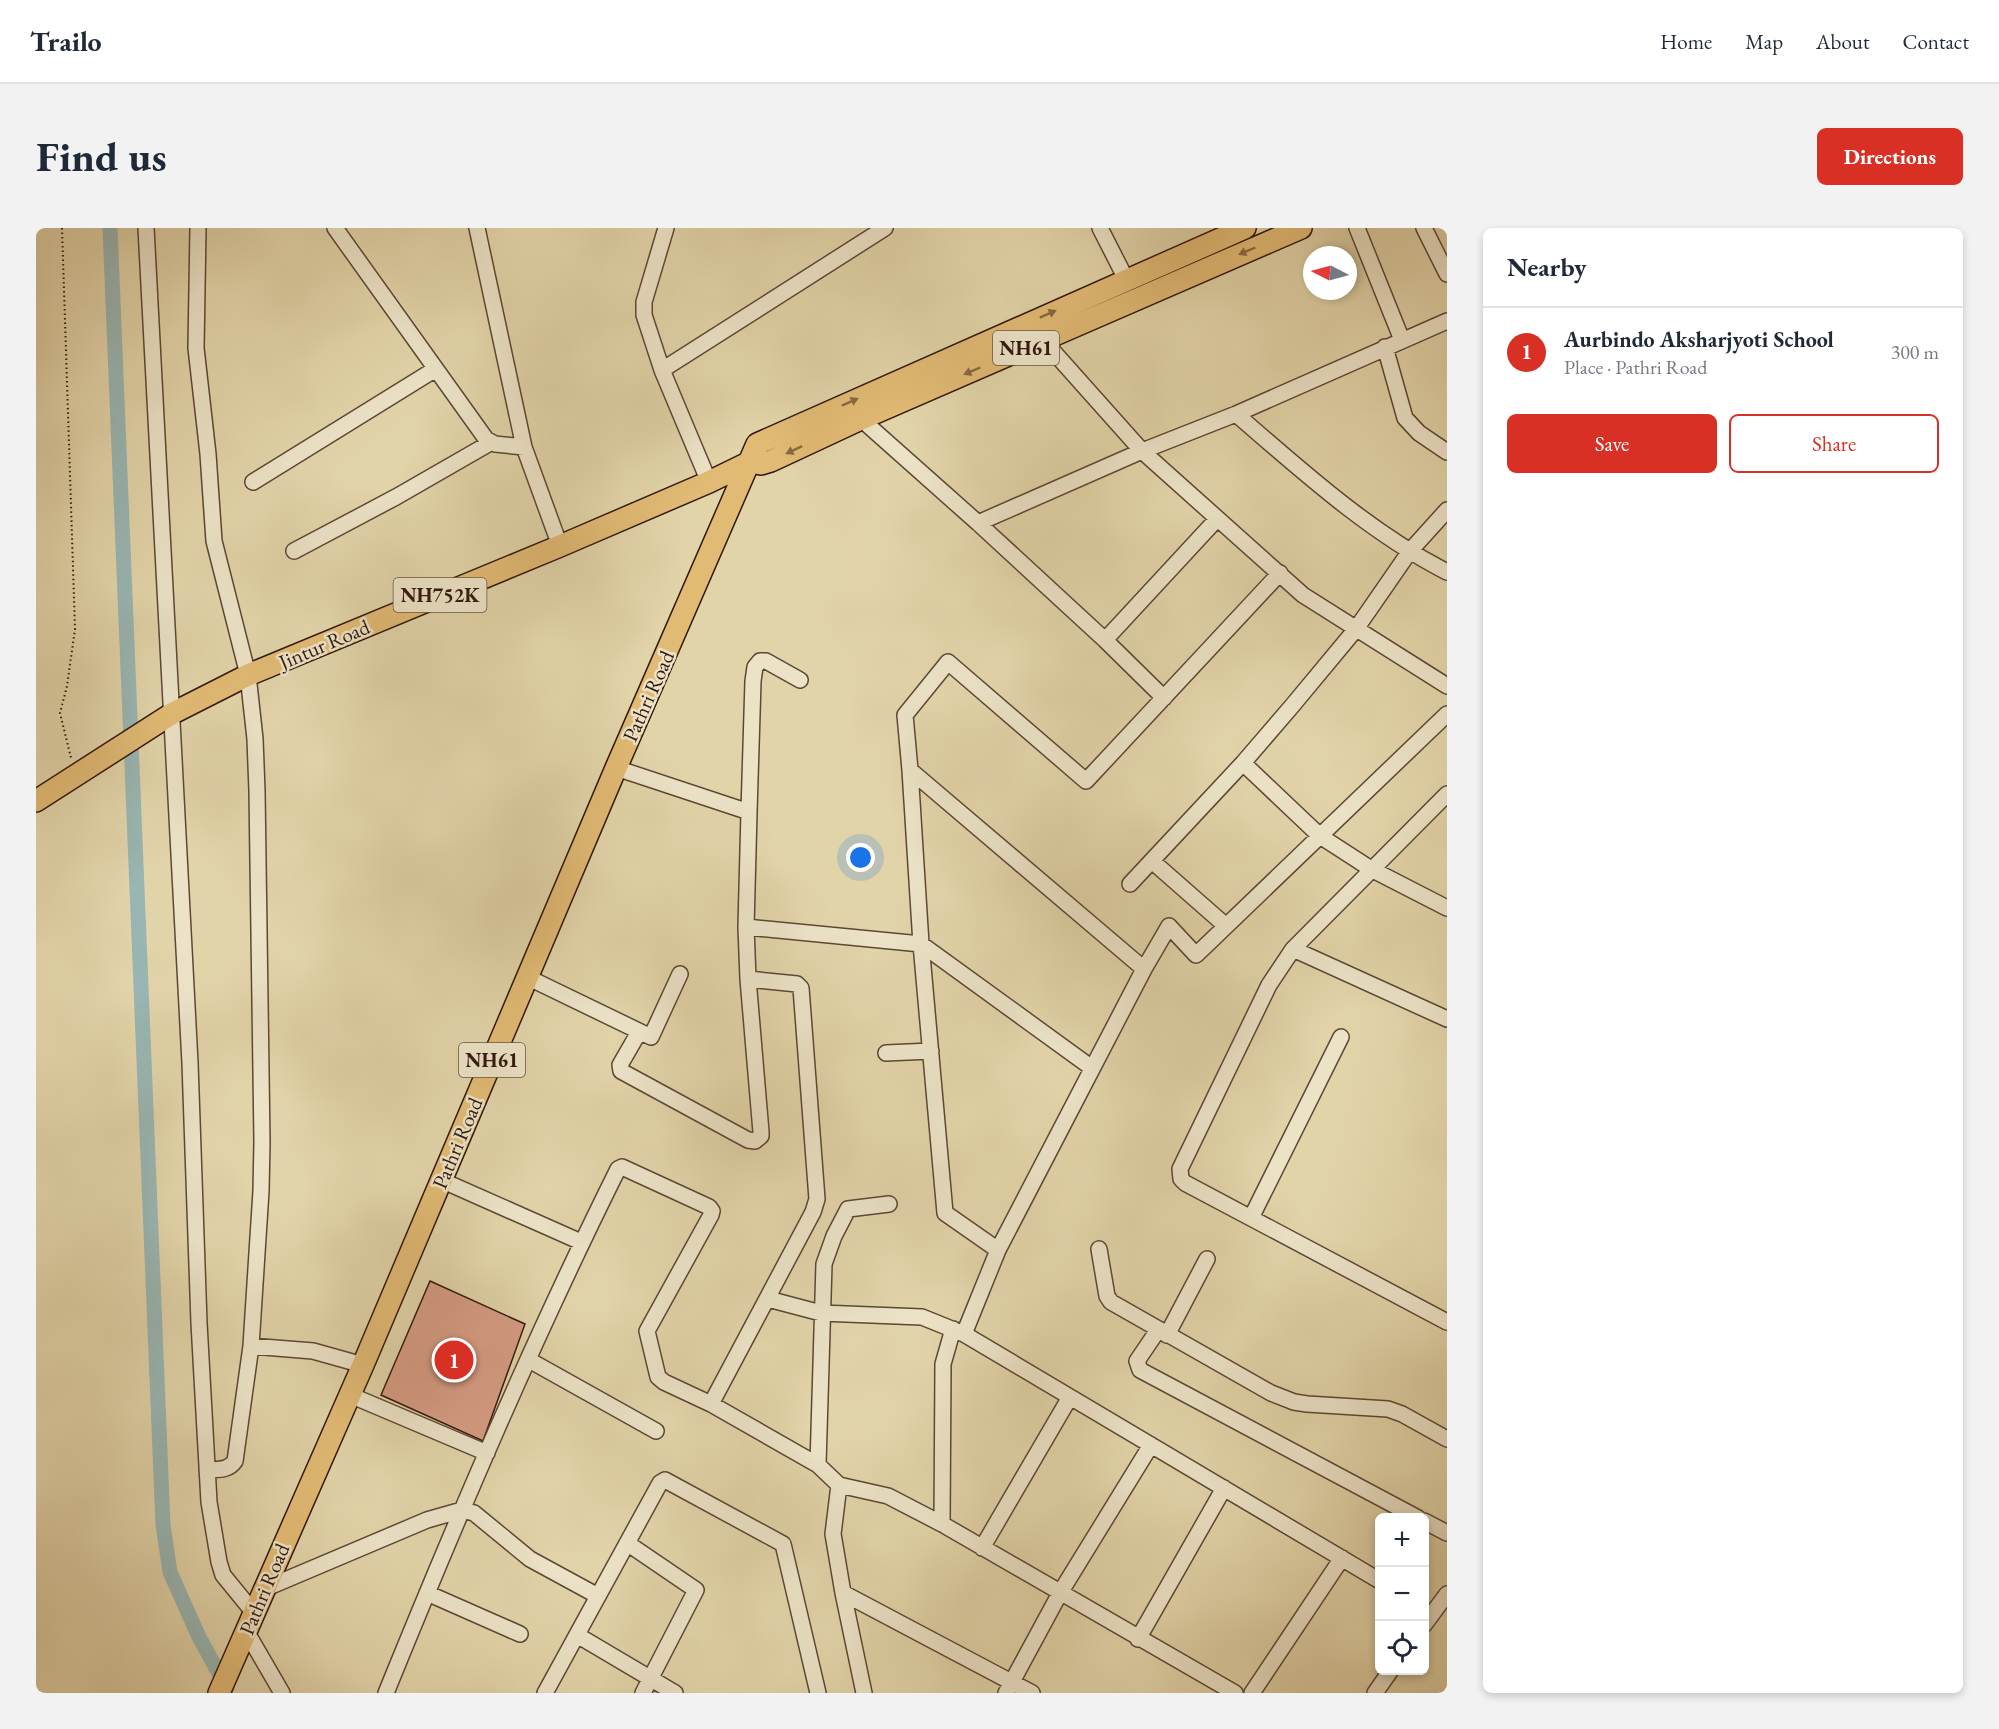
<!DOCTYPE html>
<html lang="en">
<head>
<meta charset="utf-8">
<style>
  body { margin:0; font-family:"EB Garamond",serif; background:#f2f2f3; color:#1f2937 }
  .controls { position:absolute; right:18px; bottom:18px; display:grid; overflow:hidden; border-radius:9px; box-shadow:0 3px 9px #0003 }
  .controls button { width:54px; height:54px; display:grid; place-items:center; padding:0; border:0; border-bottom:2px solid #e0e1e3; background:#fff; color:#1f2937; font:30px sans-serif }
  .compass { position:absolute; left:1267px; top:18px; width:54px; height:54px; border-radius:50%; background:#fff; box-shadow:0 3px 9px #0003; rotate:276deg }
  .you { position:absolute; left:825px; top:630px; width:21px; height:21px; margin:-15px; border:4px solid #fff; border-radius:50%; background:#1a73e8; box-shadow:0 0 0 9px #1a73e833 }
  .badge { display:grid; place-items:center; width:39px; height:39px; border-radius:50%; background:#d93025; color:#fff; font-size:20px; font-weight:700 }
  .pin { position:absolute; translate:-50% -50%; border:3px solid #fff; box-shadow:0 2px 6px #0006 }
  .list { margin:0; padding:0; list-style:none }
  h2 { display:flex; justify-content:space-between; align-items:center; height:78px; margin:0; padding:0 24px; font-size:26px }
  h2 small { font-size:20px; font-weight:400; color:#747a83 }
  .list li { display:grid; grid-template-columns:39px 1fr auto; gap:18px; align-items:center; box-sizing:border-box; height:90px; padding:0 24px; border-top:2px solid #e0e1e3 }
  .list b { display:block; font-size:22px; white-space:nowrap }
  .list p { margin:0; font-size:20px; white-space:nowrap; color:#747a83 }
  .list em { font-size:20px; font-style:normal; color:#747a83 }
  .actions { display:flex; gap:12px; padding:18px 24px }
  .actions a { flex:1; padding:14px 0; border:2px solid #d93025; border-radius:9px; text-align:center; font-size:21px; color:#d93025 }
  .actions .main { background:#d93025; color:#fff }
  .icon { flex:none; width:33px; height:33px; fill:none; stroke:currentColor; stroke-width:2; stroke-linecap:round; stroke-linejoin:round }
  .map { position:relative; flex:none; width:1411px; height:1465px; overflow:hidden; border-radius:9px }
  header { display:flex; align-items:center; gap:36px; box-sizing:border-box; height:84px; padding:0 30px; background:#fff; border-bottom:2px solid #e0e1e3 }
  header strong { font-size:28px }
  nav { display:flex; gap:33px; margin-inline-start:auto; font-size:21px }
  .intro { display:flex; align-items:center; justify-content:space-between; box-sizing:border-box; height:144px; padding:0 36px }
  h1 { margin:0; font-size:42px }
  .button { padding:15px 27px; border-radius:9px; background:#d93025; color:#fff; font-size:21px; font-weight:700 }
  main { display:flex; gap:36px; padding:0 36px }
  aside { flex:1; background:#fff; border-radius:9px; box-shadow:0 3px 9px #0003 }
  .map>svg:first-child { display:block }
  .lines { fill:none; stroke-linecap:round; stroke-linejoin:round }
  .canal { stroke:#99b6b3; stroke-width:15 }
  .building { fill:#d79c83; stroke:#31180d; stroke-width:1.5 }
  .minor-casing { stroke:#5d4734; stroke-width:18 }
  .highway-casing { stroke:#31180d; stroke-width:24 }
  .path { stroke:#31180d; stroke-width:2; stroke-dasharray:1.5 3; stroke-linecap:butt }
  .minor { stroke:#ece3c7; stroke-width:15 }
  .highway { stroke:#e1ba74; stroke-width:21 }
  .oneway { fill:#896940 }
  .labels { text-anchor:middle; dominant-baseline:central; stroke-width:5; stroke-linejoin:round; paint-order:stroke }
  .shield { fill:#ece3c7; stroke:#695545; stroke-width:1.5 }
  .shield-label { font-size:20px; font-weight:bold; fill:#31180d }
  .street-label { font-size:21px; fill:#31180d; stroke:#ece3c7 }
</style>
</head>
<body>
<header>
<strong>Trailo</strong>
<nav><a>Home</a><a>Map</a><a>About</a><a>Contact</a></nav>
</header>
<div class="intro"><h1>Find us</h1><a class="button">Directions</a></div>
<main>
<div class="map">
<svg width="1411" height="1465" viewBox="0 0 1411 1465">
  <rect width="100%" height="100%" fill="#e2d4a9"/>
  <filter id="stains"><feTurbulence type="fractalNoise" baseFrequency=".00333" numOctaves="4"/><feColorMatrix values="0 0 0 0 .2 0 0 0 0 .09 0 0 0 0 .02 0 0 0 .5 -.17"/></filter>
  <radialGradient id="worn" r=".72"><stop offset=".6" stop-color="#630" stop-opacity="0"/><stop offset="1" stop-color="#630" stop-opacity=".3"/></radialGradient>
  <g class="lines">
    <path class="canal" d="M 74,0 L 127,1297 L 134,1344 L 163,1409 L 191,1460"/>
  </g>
  <path class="building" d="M 394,1053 L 489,1096 L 447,1213 L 345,1167 Z"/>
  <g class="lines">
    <g class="minor-casing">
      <path id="minor" d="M 110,0 L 154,835 L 163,1095 L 173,1274 L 183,1334 L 187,1347 L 218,1385
        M 162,0 L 160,120 L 172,226 L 178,313 L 212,447 L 219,511 L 221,563 L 226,914 L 225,963 L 215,1118 L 199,1233 C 192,1243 182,1241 171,1242
        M 299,0 L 450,211 L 459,216 L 488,219
        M 441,0 L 488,219 L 524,318
        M 630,0 L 608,74 L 608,87 L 626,142 L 673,254
        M 1064,0 L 1090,51
        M 1321,0 L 1366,112
        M 1388,0 L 1411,46
        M 1007,112 L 1106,223 L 1267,367 L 1411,458
        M 1349,119 L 1369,190 L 1383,205 L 1411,224
        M 626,142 L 849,0
        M 1200,186 C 1266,243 1333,304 1411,344
        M 825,191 L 942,295 L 1106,223 L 1200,186 L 1411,93
        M 217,254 L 398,142
        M 942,295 L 1069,412 L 1128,470
        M 258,323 L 360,269 L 454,215
        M 1244,345 L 1050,553 L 912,434 L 869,487 L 874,542 L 1108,741 L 1133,698 L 1160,727 L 1411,486
        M 1069,412 L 1181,291
        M 1207,535 L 1284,608 L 1335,641 L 1411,680
        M 580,540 L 713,584 L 710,699 L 885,716 L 874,542
        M 1411,566 L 1257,721 L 1233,757 L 1144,941 L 1145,951 L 1149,955 L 1411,1094
        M 713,584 L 717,453 L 719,439 L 724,433 L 730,433 L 764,452
        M 1116,633 L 1190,698
        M 1094,656 L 1207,535 L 1256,478 L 1320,401 L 1374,323 L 1411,282
        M 885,716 L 909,985 L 962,1022 L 928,1106 L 1344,1353
        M 885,716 L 1056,840
        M 1257,721 L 1411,791
        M 491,749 L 615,809 L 644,746
        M 603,804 L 584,837 L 585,843 L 712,912 L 719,913 L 725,908 L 725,904 L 712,751 L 710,699
        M 850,825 L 895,823
        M 405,952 L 545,1014
        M 1215,990 L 1305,809
        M 1063,1021 L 1071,1068 L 1075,1074 L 1235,1165 L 1258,1174 L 1271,1176 L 1352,1181 L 1366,1186 L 1411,1211
        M 962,1022 L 1108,741
        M 732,1071 L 785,1085 L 886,1089 L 928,1106
        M 1122,1102 L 1101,1133 L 1104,1142 L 1382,1290
        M 1131,1107 L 1171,1031
        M 215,1118 L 277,1123 L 327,1137
        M 493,1132 L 620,1203
        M 314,1167 L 451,1225
        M 675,1176 L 777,984 L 781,971 L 765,760 L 761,756 L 712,751
        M 782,1237 L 788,1036 L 798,1008 L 812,981 L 853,976
        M 803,1257 L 852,1268 L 906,1296 L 1199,1465
        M 1388,1293 L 1411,1305
        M 906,1296 L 907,1136 L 917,1101
        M 591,1315 L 660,1362 L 607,1465
        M 946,1320 L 1034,1169
        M 228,1361 L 391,1292 L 426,1282 L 438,1285 L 494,1331 L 562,1368
        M 391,1365 L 484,1406
        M 807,1365 L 996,1465
        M 1388,1397 L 1411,1366
        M 210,1403 L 246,1465
        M 541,1407 L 639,1465
        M 1102,1411 L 1188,1260
        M 350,1465 C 422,1288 497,1112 582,941 L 586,939 L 673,979 L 676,983 L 675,987 L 611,1103 L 622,1149 L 628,1154 L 675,1176 L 782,1237 L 803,1257 L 797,1306 L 807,1365 L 828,1465
        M 509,1465 L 624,1255 L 629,1252 L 747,1316 L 782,1465
        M 970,1465 L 1024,1365 L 1115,1217
        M 1216,1465 L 1306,1330
        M 1339,1465 L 1355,1442"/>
    </g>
    <g class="highway-casing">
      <path id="highway" d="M 0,573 L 137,485 L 212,447 L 524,318 L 673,254 L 714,234 L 725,236 L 735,233 L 825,191 L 1265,0
        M 183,1465 L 327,1137 L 580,540 L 721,216 L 1209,0"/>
    </g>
    <path class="path" d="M 26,0 L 39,401 L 31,458 L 24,485 L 35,530"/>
    <use href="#minor" class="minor"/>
    <use href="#highway" class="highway"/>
  </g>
  <defs><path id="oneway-solid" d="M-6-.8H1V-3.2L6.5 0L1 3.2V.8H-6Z" transform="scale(1.5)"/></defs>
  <g class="oneway">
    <use href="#oneway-solid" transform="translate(1211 23) rotate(157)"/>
    <use href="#oneway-solid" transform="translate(1012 86) rotate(-24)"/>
    <use href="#oneway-solid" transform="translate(936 143) rotate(157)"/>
    <use href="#oneway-solid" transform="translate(814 174) rotate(-24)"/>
    <use href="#oneway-solid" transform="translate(758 222) rotate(155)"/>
  </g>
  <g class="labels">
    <g class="shield">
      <rect x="957" y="103" width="66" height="34" rx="4.5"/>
      <rect x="357.5" y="350" width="93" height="34" rx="4.5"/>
      <rect x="423" y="815" width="66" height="34" rx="4.5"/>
    </g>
    <g class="shield-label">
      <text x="990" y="120">NH61</text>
      <text x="404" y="367">NH752K</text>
      <text x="456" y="832">NH61</text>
    </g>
    <g class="street-label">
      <text transform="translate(288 416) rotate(-23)">Jintur Road</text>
      <text transform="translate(612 468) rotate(-66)">Pathri Road</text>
      <text transform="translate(421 915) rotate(-67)">Pathri Road</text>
      <text transform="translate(228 1361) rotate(-67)">Pathri Road</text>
    </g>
  </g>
  <rect width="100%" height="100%" filter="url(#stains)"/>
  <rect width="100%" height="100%" fill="url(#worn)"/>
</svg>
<div class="controls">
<button>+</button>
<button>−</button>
<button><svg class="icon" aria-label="locate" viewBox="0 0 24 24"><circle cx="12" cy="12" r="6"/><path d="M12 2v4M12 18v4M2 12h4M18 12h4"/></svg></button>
</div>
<svg class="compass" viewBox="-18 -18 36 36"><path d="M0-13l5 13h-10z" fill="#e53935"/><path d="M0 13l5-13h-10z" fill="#747a83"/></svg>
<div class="you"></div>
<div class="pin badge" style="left:418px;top:1132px">1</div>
</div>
<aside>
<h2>Nearby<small></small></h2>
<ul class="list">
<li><span class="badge">1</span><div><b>Aurbindo Aksharjyoti School</b><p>Place · Pathri Road</p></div><em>300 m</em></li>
</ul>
<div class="actions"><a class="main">Save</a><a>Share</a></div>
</aside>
</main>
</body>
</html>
